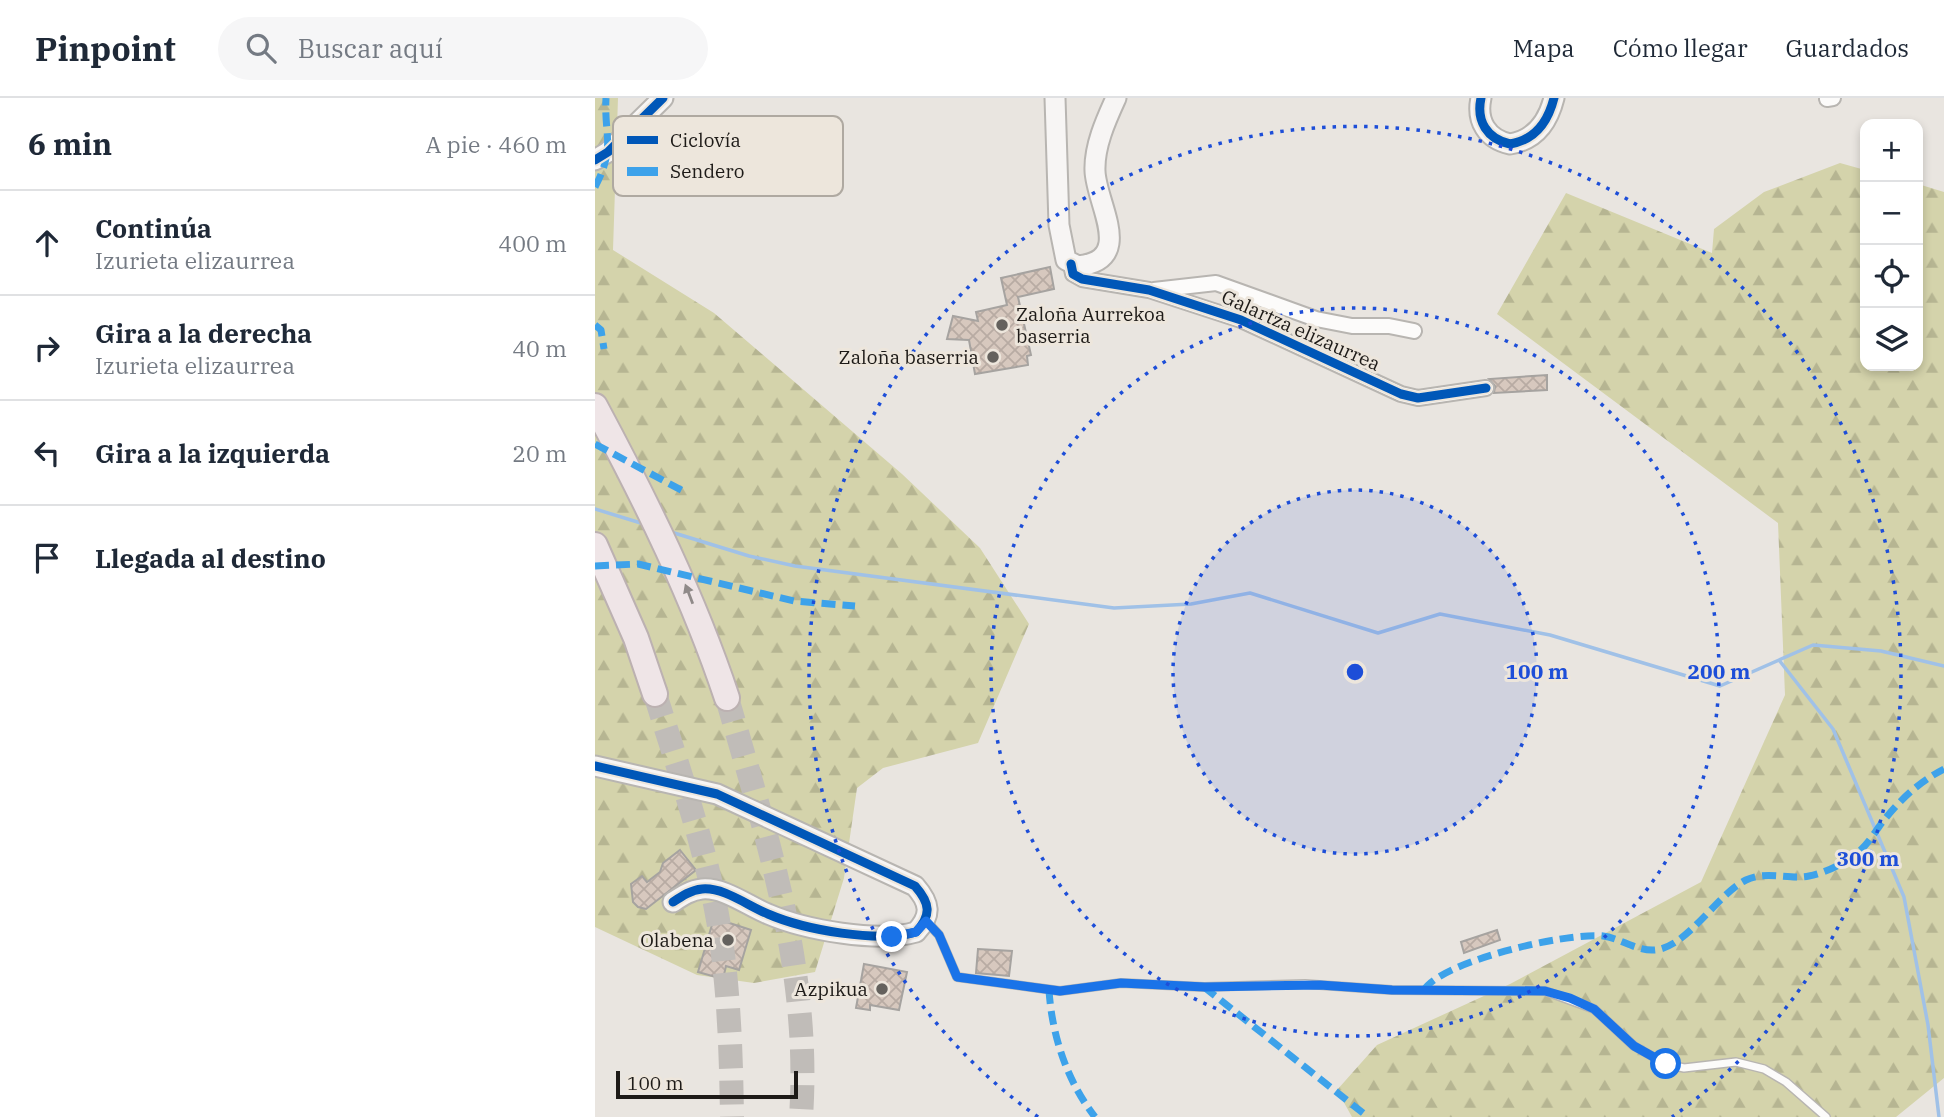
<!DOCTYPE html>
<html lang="es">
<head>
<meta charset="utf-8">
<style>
  body { margin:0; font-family:"IBM Plex Serif",serif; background:#f6f6f7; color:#1f2937 }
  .controls { position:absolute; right:21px; top:21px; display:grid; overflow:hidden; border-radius:14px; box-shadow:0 4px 10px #0003 }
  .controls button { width:63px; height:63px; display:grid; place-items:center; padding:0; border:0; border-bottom:2px solid #e0e1e3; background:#fff; color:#1f2937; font:35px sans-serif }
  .scale { position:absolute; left:21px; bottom:18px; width:182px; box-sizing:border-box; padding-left:7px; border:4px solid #1d1a17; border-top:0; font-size:19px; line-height:24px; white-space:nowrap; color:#1d1a17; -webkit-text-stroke:5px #ede6dc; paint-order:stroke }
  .stop { position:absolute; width:21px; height:21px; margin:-16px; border:5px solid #1a73e8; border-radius:50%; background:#fff }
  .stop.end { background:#1a73e8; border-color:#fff; box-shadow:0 2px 7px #0008 }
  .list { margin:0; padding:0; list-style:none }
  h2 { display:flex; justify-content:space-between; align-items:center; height:91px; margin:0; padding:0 28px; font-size:30px }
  h2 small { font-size:23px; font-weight:400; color:#747a83 }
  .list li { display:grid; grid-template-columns:46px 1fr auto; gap:21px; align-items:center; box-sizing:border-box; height:105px; padding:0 28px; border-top:2px solid #e0e1e3 }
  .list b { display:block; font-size:26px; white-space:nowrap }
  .list p { margin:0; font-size:23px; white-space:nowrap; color:#747a83 }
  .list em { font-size:23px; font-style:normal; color:#747a83 }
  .icon { flex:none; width:38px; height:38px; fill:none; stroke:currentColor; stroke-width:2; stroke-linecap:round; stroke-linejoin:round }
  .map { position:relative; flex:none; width:1349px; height:1019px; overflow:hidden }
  header { display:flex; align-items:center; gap:42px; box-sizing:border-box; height:98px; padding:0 35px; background:#fff; border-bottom:2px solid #e0e1e3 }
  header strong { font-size:33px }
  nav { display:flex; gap:38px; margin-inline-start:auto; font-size:24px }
  .search { width:490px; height:63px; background:#f6f6f7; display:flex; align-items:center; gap:18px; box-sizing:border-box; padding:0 24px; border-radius:38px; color:#747a83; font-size:26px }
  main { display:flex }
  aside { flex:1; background:#fff }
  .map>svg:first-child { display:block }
  .forest { fill:url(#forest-firs) }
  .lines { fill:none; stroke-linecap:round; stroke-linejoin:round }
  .stream { stroke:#a0c1e7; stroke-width:3.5 }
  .building { fill:url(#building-cross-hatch); stroke:#a6a3a0; stroke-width:2 }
  .highway-tunnel { stroke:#c0bcb8; stroke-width:24; stroke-dasharray:24 12; stroke-linecap:butt }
  .lane-casing { stroke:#b8b5b1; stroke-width:10 }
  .street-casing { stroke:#b8b5b1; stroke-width:18 }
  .secondary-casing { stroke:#b8b5b1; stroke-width:23 }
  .highway-casing { stroke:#bcb1b1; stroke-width:28 }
  .lane { stroke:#fcfbfa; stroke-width:7 }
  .street { stroke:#fcfbfa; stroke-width:14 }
  .secondary { stroke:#f7f5f4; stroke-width:19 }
  .highway { stroke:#efe5e7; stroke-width:24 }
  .quiet { stroke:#3da2ea; stroke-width:7; stroke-dasharray:14 7; stroke-linecap:butt }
  .cycleway-casing { stroke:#ede6dc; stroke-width:13 }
  .cycleway { stroke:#0057b8; stroke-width:9 }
  .oneway { fill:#908a89 }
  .route { stroke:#1a73e8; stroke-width:9 }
  .ring { fill:none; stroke:#1d4ed8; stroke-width:3.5; stroke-dasharray:3.5 7 }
  .poi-dot { fill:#64615d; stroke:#ede6dc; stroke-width:2.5 }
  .labels { text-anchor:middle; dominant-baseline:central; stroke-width:6; stroke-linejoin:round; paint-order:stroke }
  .poi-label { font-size:19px; fill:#1d1a17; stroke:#ede6dc; text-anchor:end }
  .street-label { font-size:19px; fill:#1d1a17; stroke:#ede6dc }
  .key { fill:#ede6dc; stroke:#afa9a1; stroke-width:2 }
  .key-label { font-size:19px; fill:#1d1a17 }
  .centre { fill:#1d4ed8; stroke:#ede6dc; stroke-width:3.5 }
  .ring-label { font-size:21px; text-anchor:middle; font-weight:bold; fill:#1d4ed8; stroke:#ede6dc; stroke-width:6; stroke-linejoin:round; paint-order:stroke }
</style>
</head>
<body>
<header>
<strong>Pinpoint</strong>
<div class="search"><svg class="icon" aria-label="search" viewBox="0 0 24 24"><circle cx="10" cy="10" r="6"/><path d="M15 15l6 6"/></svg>Buscar aquí</div>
<nav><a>Mapa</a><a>Cómo llegar</a><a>Guardados</a></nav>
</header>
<main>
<aside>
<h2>6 min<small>A pie · 460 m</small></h2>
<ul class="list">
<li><svg class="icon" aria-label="ahead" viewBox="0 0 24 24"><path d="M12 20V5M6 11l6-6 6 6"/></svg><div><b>Continúa</b><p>Izurieta elizaurrea</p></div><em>400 m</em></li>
<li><svg class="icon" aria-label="right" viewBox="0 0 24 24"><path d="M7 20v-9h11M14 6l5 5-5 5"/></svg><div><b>Gira a la derecha</b><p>Izurieta elizaurrea</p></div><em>40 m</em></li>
<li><svg class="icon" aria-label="left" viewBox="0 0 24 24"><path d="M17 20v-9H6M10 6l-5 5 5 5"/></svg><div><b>Gira a la izquierda</b></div><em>20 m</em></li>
<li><svg class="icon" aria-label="arrive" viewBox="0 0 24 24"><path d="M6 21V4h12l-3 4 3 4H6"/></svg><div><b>Llegada al destino</b></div></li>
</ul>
</aside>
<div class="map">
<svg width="1349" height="1019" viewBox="0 0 1349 1019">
  <defs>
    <pattern id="forest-firs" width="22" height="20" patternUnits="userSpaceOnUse" patternTransform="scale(1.75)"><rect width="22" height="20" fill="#d4d3ab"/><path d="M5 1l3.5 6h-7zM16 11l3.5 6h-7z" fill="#b6b592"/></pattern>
    <pattern id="building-cross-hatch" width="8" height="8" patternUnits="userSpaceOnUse" patternTransform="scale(1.75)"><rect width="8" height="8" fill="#d7c8be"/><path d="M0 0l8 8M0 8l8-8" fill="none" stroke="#b8aba3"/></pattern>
  </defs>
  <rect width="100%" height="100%" fill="#e9e5e0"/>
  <path class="forest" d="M 0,0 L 23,0 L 18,152 L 119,215 L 307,376 L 385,450 L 434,526 L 383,645 L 288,670 L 262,690 L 249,780 L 220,874 L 159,885 L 102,877 L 0,829 Z
    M 1245,65 L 1270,72 L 1270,268 L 1323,268 L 1323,86 L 1349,94 L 1349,980 L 1301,1019 L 757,1019 L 742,992 L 782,947 L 915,886 L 1106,784 L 1190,597 L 1183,425 L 902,216 L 971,95 L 1117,155 L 1119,131 L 1169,94 Z"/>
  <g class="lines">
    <path class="stream" d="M 0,411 L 49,426
      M 76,434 L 154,458 L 200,468 L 519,510 L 596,506 L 655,495 L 783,535 L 845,516 L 955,537 L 1125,588 L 1218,547 L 1286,553 L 1349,568
      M 1184,562 L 1238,631 L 1309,799 L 1333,927 L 1344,1019"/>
  </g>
  <path class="building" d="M 455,169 L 459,191 L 423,199 L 436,257 L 432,258 L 433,267 L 380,276 L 374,242 L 352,241 L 358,218 L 383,223 L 381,214 L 412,207 L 406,180 Z
    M 952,277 L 952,292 L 899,295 L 900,288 L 894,281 Z
    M 85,752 L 101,772 L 51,811 L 43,809 L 38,804 L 36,786 L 47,778 L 52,784 L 65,774 L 68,765 Z
    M 119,820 L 156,832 L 144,872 L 131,868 L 128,881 L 103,874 Z
    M 902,832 L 905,842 L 869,855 L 866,844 Z
    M 383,851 L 417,853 L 414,878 L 381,875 Z
    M 269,866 L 312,874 L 304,912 L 275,907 L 275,912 L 261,910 Z"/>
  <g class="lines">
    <path class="highway-tunnel" d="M 60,596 C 83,670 110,746 123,822 C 134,888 136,953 137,1019
      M 132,600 C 172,739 216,873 206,1019"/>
    <g class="lane-casing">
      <path id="lane" d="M 332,824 L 344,837 L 362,879 L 465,893 L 526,885 L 609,889 L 710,886 L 797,892 L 950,893 L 999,911 L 1039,948 L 1071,966 L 1089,970 L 1141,964 L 1169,971 L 1191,984 L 1231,1019"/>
    </g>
    <g class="street-casing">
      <path id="street" d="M 1232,1 L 1238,0
        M 476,166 L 478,176 L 487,181 L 554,192 L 646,222 L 806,296 L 823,300 L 891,290
        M 559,192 L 621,185 L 721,221 L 757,228 L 794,228 L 819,233"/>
    </g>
    <g class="secondary-casing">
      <path id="secondary" d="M 460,0 L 464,127 L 471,162 L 483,168 C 541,162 501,106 500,73 C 499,48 511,22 521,0
        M 886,0 C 881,23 892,41 915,46 C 940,42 953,24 959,0
        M 0,62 L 13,54 L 68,0
        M 0,668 L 122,696 L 320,788 C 335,805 337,817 321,834 C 283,845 210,832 173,816 C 153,808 129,789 107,791 C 96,792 87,798 78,804"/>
    </g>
    <g class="highway-casing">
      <path id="highway" d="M 0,308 C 51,403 98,498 132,600
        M 0,447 L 41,540 L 60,596"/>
    </g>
    <use href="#lane" class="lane"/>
    <use href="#street" class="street"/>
    <use href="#secondary" class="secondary"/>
    <use href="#highway" class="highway"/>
    <path class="quiet" d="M 0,89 C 21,49 9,39 11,0
      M 0,227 L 6,232 L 9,251
      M 0,346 L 88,393
      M 0,468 L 43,466 L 199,503 L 260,508
      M 609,889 L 773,1019
      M 454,892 C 457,938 472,983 500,1019
      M 829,892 C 847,863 972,834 1008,838 C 1025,840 1041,853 1059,852 C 1092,850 1121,797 1151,782 C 1172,772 1193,782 1214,778 C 1230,775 1250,765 1262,755 C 1273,747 1281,732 1289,722 C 1307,700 1324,684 1349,671"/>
    <g class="cycleway-casing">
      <path id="cycleway" d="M 886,0 C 881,23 892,41 915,46 C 940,42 953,24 959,0
        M 0,62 L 13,54 L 68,0
        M 476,166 L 478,176 L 487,181 L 554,192 L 646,222 L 806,296 L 823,300 L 891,290
        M 0,668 L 122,696 L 320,788 C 335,805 337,817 321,834 C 283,845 210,832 173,816 C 153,808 129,789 107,791 C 96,792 87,798 78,804"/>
    </g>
    <use href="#cycleway" class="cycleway"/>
  </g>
  <defs><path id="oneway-solid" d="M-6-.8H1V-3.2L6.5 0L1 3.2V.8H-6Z" transform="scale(1.75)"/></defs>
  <use class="oneway" href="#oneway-solid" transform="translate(94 496) rotate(-111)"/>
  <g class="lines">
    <path class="route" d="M 297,839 L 321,834 L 331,823 L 344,837 L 362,879 L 465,893 L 526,885 L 610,889 L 725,887 L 797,892 L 950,893 L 975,900 L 999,911 L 1039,948 L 1071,966"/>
  </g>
  <circle cx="760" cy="574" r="182" fill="#1d4ed8" fill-opacity=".12"/>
  <g class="ring">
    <circle cx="760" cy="574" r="182"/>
    <circle cx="760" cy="574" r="364"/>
    <path d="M443 1019A546 546 0 1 1 1077 1019"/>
  </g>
  <g class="poi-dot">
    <circle cx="407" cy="227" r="7"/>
    <circle cx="398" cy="259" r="7"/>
    <circle cx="133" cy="842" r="7"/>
    <circle cx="287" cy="891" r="7"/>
  </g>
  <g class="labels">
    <g class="poi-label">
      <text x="421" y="216" text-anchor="start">Zaloña Aurrekoa<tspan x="421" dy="22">baserria</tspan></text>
      <text x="384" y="259">Zaloña baserria</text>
      <text x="119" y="842">Olabena</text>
      <text x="273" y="891">Azpikua</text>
    </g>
    <g class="street-label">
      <text transform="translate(706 232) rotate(24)">Galartza elizaurrea</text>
    </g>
  </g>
  <rect x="18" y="18" width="230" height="80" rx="10" class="key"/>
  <rect x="32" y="38" width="31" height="8" fill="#0057b8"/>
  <rect x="32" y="69" width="31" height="9" fill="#3da2ea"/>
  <g class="key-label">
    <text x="75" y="49">Ciclovía</text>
    <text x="75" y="80">Sendero</text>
  </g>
  <circle cx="760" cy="574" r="10" class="centre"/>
  <g class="ring-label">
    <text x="942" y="581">100 m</text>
    <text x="1124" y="581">200 m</text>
    <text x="1273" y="768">300 m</text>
  </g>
</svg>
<div class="controls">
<button>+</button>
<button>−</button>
<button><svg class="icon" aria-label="locate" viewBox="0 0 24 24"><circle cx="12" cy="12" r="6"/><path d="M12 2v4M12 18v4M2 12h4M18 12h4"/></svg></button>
<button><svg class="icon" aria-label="layers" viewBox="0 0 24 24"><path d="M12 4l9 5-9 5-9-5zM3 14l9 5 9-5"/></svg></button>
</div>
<div class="scale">100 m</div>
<div class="stop" style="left:1071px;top:966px"></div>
<div class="stop end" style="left:297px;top:839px"></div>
</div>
</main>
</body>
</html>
